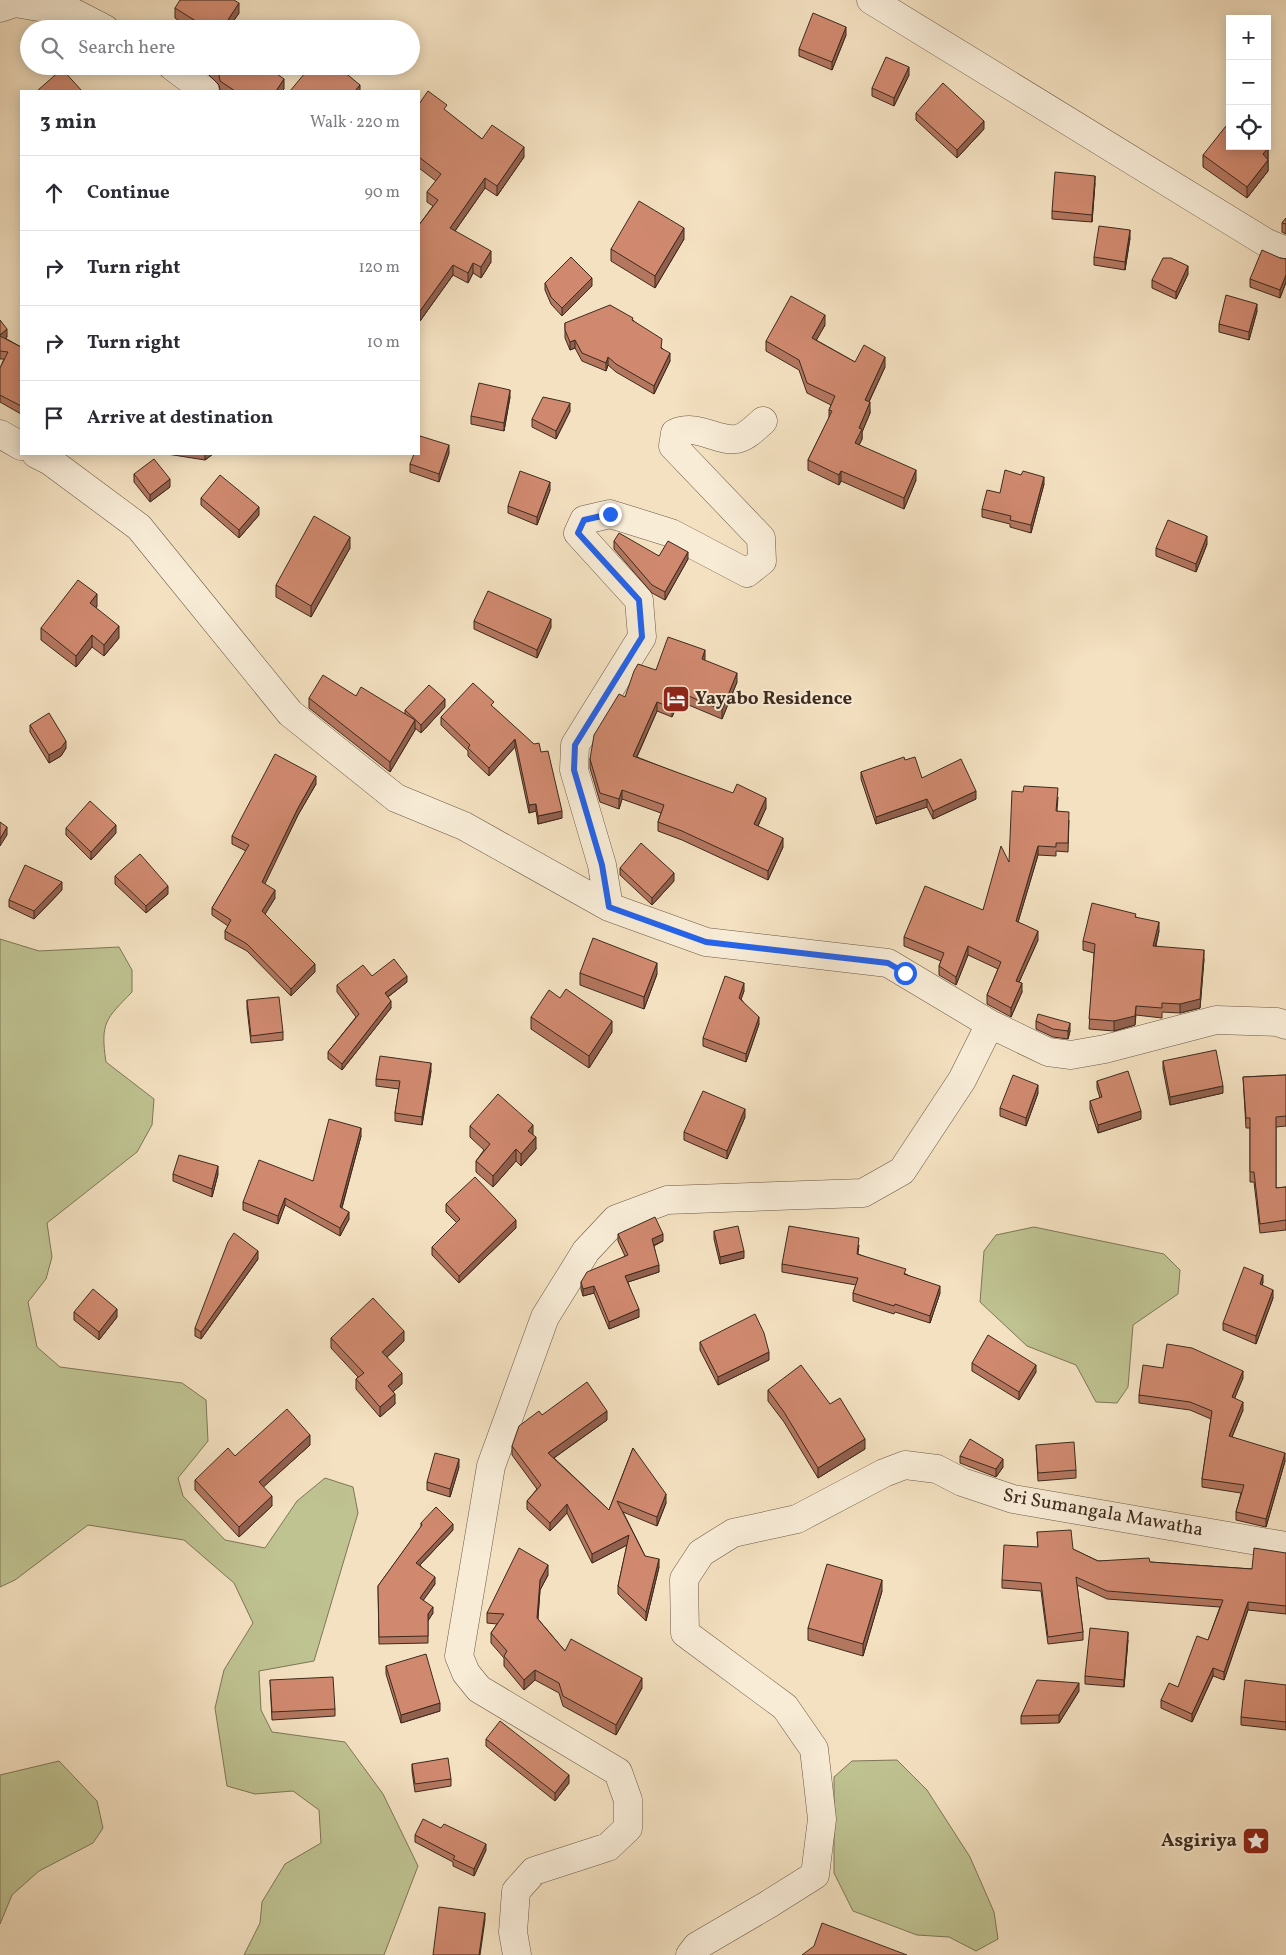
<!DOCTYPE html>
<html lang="en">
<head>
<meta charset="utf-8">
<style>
  body { margin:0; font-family:Vollkorn,serif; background:#f2f2f3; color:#2b2b33 }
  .controls { position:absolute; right:15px; top:15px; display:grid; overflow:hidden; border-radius:0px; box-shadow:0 2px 12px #0003 }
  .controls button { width:45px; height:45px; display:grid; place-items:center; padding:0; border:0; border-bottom:1px solid #e1e1e2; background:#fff; color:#2b2b33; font:25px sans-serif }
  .stop { position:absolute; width:15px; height:15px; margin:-11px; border:4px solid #2563eb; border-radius:50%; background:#fff }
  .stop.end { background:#2563eb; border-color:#fff; box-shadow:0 1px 5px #0008 }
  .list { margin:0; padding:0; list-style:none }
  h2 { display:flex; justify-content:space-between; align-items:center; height:65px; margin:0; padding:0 20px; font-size:21px }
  h2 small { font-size:16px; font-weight:400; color:#7c7c81 }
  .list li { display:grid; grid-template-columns:32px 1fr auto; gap:15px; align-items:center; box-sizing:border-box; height:75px; padding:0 20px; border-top:1px solid #e1e1e2 }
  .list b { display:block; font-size:19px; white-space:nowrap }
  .list em { font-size:16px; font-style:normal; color:#7c7c81 }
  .icon { flex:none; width:28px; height:28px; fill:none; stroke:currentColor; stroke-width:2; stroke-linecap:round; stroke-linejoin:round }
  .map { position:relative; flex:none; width:1286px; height:1955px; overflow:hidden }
  .search { position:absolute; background:#fff; box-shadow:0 2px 12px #0003; left:20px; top:20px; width:400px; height:55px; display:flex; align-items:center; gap:12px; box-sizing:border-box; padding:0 18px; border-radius:28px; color:#7c7c81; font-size:19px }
  .panel { position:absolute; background:#fff; box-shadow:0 2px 12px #0003; left:20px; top:90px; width:400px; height:365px; border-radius:0px }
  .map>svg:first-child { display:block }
  .green { fill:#bfc291; stroke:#7e7657 }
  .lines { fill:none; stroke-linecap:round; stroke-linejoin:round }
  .minor-casing { stroke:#6b5846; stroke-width:29 }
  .minor { stroke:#f8ecd7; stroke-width:28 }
  .wall { fill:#b3765f; stroke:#3d2a1d }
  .shaded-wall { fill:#92604e; stroke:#3d2a1d }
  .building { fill:#d0896f; stroke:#3d2a1d }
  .route { stroke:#2563eb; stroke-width:6 }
  .labels { text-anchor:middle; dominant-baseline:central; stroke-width:4; stroke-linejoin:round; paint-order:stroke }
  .poi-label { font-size:19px; font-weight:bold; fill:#3d2a1d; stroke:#f8ecd7; text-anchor:start }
  .street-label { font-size:19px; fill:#3d2a1d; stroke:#f8ecd7 }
</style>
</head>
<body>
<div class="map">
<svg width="1286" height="1955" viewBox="0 0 1286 1955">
  <rect width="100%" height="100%" fill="#f4e1c1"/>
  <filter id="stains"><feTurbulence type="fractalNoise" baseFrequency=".004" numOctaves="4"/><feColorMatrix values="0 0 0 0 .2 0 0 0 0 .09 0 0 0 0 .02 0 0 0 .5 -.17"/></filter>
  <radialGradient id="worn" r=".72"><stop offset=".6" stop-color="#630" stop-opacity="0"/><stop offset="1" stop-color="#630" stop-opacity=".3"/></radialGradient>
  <path class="green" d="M 0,939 L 39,951 L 119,947 L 132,970 L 132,992 C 106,1019 100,1022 106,1062 L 154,1099 L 152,1125 L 137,1152 L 47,1223 L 52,1257 L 46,1279 L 28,1302 L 37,1347 L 60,1367 L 182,1383 L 206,1400 L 208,1441 L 178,1478 L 183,1496 L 225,1540 L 265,1548 L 297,1501 L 325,1478 L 353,1487 L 358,1513 L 314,1661 L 259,1671 L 261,1710 L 272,1732 L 345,1742 L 383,1794 L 418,1866 L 384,1955 L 244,1955 L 260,1923 L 262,1902 L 285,1864 L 321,1843 L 319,1810 L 293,1791 L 255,1794 L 227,1786 L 215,1708 L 224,1670 L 253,1623 L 234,1583 L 184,1540 L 88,1525 L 15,1580 L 0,1587 Z
    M 1034,1227 L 1164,1254 L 1180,1270 L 1178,1294 L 1133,1325 L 1128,1387 L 1117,1403 L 1096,1402 L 1076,1365 L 1027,1346 L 980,1302 L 984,1251 L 996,1235 Z
    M 897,1760 L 927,1790 L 970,1857 L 994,1912 L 998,1939 L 976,1951 L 949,1937 L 917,1935 L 853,1911 L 834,1873 L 834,1777 L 852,1761 Z
    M 59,1761 L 97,1801 L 103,1828 L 93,1843 L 39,1871 L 12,1895 L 0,1924 L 0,1775 Z"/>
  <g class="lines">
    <g class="minor-casing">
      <path id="minor" d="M 871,0 L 1265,242 L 1286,251
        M 0,8 L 15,3 L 74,13 L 105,29
        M 172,66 L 205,91
        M 0,434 L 21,446
        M 36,454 L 50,461 L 139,527 L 290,713 L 396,798 L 464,826 L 609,907 L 706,942 L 888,963 L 990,1024 L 1048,1052 L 1071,1055 L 1105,1049 L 1216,1020 L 1277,1022 L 1286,1025
        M 609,907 L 602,865 L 574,770 L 575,745 L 642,637 L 639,600 L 578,533 L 584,520 L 610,514 L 671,533 L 747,573 L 762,561 L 761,538 L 673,446 L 675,433 C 698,423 717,442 737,439 C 747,437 756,427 763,421
        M 517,1955 L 513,1932 L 516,1891 L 534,1871 L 608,1847 L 628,1828 L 628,1800 L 618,1772 L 479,1689 L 466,1673 L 459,1656 L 491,1466 L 545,1317 L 586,1251 L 616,1219 L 667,1200 L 863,1193 L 902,1171 L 962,1080 L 990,1024
        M 690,1955 L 697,1946 L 769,1904 L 815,1875 L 822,1819 L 814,1749 L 785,1707 L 685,1633 L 684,1579 L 701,1553 L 733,1533 L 797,1519 L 884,1473 L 905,1465 L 937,1469 L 962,1482 L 1013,1499 L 1286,1546"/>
    </g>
    <use href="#minor" class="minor"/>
  </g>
  <path class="wall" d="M 175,8 L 239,13 L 228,29 L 192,29 L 175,18 Z
    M 846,35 L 832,70 L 799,56 L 799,49 Z
    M 207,66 L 266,66 L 284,89 L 282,91 L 222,91 L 220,90 L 219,85 L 207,73 Z
    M 909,75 L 894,106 L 872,96 L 872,88 Z
    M 419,104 L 447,112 L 482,139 L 524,157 L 497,196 L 485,188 L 455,231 L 491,262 L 481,278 L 473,273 L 468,283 L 453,275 L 420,321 L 419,320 L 419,225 L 433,206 L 427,202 L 427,192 L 436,181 L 419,168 Z
    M 916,113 L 984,129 L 957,158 L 916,120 Z
    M 1268,148 L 1268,171 L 1247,198 L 1203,167 L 1203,155 Z
    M 1095,183 L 1092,222 L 1052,219 L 1052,211 Z
    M 1286,218 L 1286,234 L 1282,232 L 1282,223 Z
    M 1130,238 L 1125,270 L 1094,265 L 1094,257 Z
    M 684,239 L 655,288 L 611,261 L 611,249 Z
    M 1280,258 L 1286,259 L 1286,282 L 1280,298 L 1250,287 L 1250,279 Z
    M 1188,274 L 1176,299 L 1152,288 L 1152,280 Z
    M 545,283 L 592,286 L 562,316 L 551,304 L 545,290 Z
    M 1257,311 L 1249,340 L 1219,332 L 1219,324 Z
    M 0,320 L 7,337 L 5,338 L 21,347 L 21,414 L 0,402 L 0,368 L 4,359 L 0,359 Z
    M 633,320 L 662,348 L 670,361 L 654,394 L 616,372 L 608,365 L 606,371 L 582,361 L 575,348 L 570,350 L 565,338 L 565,323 Z
    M 825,325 L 816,340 L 855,362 L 885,367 L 869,402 L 870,413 L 862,432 L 862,439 L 859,445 L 916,480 L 904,509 L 841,481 L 839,485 L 808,470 L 808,460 L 829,418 L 829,410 L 831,405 L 807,393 L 799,370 L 766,351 L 766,341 Z
    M 510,397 L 504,431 L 471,424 L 471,416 Z
    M 570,411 L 556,439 L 532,427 L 532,419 Z
    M 449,453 L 439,482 L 410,472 L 410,464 Z
    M 167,454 L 213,454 L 205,460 Z
    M 134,474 L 170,487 L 150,502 L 134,482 Z
    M 1021,475 L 1044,484 L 1031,533 L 1010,527 L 1010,524 L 982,517 L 982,509 Z
    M 550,490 L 537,525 L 508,513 L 508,506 Z
    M 201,498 L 259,515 L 239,538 L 201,505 Z
    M 614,541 L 659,556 L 688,559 L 665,600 L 652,593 L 614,549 Z
    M 1207,544 L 1196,572 L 1156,556 L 1156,548 Z
    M 350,548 L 311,617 L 276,597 L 276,585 Z
    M 97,606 L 96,608 L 119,638 L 104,656 L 92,647 L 76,667 L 41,640 L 41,628 Z
    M 474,621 L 551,627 L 537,658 L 474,629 Z
    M 705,659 L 704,660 L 737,682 L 722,719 L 679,701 L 672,717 L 657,711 L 637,757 L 766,808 L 758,826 L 783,847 L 768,880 L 682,840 L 658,831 L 658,822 L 661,813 L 622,799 L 619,809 L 600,802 L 590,768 L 590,759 L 625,697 L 656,670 Z
    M 356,696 L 405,714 L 405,710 L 445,707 L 421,733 L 415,728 L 415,730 L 390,772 L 309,708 L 309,698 Z
    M 494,708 L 541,752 L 562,818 L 538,824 L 536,811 L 529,813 L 515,747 L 489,776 L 468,756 L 468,751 L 441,725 L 441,717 Z
    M 30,725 L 66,748 L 61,756 L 49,763 L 30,732 Z
    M 905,760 L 922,778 L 976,799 L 933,819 L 927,807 L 876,824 L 861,779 L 861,772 Z
    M 316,784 L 298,815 L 264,884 L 275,898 L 265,914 L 315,972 L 291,996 L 247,951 L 225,939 L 225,931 L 228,926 L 212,915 L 212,908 L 246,851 L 232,844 L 232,836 Z
    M 1058,797 L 1057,811 L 1069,820 L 1068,852 L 1056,851 L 1056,856 L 1038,855 L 1018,922 L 1038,940 L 1019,982 L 1022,992 L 1011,1017 L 987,1004 L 987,995 L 998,969 L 968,955 L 956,985 L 939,975 L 939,966 L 941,961 L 904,946 L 904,937 L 983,910 L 1009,862 Z
    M 66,828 L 116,833 L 91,860 L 66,835 Z
    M 620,868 L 674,881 L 652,905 L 620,875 Z
    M 115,876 L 168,894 L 146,913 L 115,884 Z
    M 62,890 L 34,919 L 9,907 L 9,900 Z
    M 1136,917 L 1159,931 L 1156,946 L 1204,959 L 1200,1008 L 1180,1013 L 1162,1012 L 1162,1018 L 1136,1015 L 1135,1025 L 1114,1031 L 1089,1029 L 1094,953 L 1083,950 L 1083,941 Z
    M 580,973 L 657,974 L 644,1009 L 580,985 Z
    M 372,976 L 407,982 L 388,997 L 391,1008 L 342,1070 L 328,1059 L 328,1052 L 356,1017 L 337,992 L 337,985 Z
    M 744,991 L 741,999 L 759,1024 L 746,1062 L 703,1046 L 703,1038 Z
    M 247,1000 L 283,1032 L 283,1040 L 251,1043 L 247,1008 Z
    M 531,1017 L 612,1032 L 589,1068 L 531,1029 Z
    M 1036,1021 L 1070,1031 L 1068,1039 L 1053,1037 L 1036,1029 Z
    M 1163,1061 L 1223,1093 L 1170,1105 L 1163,1069 Z
    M 431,1071 L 422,1125 L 395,1121 L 395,1113 L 399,1089 L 376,1086 L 376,1079 Z
    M 1286,1075 L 1286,1126 L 1276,1127 L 1276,1188 L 1286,1187 L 1286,1230 L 1260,1233 L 1254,1182 L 1250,1182 L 1250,1128 L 1246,1128 L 1243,1077 Z
    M 1097,1081 L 1141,1119 L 1098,1133 L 1090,1109 L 1090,1101 L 1100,1098 L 1097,1088 Z
    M 1038,1093 L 1026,1126 L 1000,1116 L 1000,1108 Z
    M 745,1117 L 727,1159 L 684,1140 L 684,1132 Z
    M 470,1126 L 533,1135 L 536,1149 L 521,1166 L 516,1161 L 493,1187 L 476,1172 L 476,1161 L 484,1150 L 470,1137 Z
    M 361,1136 L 342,1208 L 349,1219 L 340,1236 L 285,1205 L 278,1224 L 243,1210 L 243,1202 L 313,1181 Z
    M 173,1174 L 218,1174 L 212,1197 L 173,1181 Z
    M 446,1204 L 516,1228 L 459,1283 L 432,1255 L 432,1247 L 457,1223 L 446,1212 Z
    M 714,1231 L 744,1258 L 720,1264 L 714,1239 Z
    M 618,1234 L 663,1241 L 654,1246 L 659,1272 L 628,1282 L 639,1317 L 609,1329 L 594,1293 L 583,1296 L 581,1289 L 581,1282 L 625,1256 L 618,1241 Z
    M 859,1245 L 858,1254 L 906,1274 L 940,1293 L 930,1323 L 895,1312 L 894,1314 L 853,1301 L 853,1293 L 856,1285 L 782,1272 L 782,1264 Z
    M 258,1259 L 201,1339 L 195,1336 L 195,1328 Z
    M 1263,1282 L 1262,1286 L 1273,1298 L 1256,1344 L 1223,1330 L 1223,1323 Z
    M 74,1312 L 117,1317 L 99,1340 L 74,1320 Z
    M 331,1338 L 404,1341 L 387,1357 L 402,1384 L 393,1391 L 395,1404 L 380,1417 L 356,1389 L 356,1379 L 358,1377 L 331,1348 Z
    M 700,1342 L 769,1360 L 718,1385 L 700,1350 Z
    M 972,1363 L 1036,1372 L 1019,1400 L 972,1371 Z
    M 1243,1378 L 1234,1398 L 1243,1410 L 1232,1437 L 1285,1461 L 1266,1527 L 1236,1520 L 1236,1512 L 1241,1493 L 1202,1487 L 1202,1479 L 1211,1419 L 1190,1410 L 1139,1403 L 1139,1395 Z
    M 768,1390 L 830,1404 L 865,1449 L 818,1478 L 784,1422 L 768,1401 Z
    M 542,1415 L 607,1420 L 554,1458 L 609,1510 L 633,1448 L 666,1503 L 657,1526 L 623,1512 L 645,1556 L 659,1567 L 646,1621 L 618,1594 L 618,1586 L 627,1545 L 592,1563 L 567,1513 L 550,1531 L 527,1509 L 527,1501 L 537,1489 L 512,1455 L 512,1446 Z
    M 310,1445 L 263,1487 L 272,1506 L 239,1537 L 195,1490 L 195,1480 L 235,1456 Z
    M 1036,1445 L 1076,1470 L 1076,1478 L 1038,1481 Z
    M 960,1456 L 1003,1467 L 996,1477 L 960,1463 Z
    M 459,1467 L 450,1497 L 427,1490 L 427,1482 Z
    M 421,1523 L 453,1530 L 420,1565 L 435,1584 L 423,1600 L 433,1613 L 428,1620 L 428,1643 L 379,1644 L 378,1586 L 421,1527 Z
    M 1037,1532 L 1098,1561 L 1150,1562 L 1252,1569 L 1284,1554 L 1286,1553 L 1286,1614 L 1248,1610 L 1224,1680 L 1213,1676 L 1192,1722 L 1161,1708 L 1161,1700 L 1178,1687 L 1208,1640 L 1220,1607 L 1107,1599 L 1077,1585 L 1083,1632 L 1083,1640 L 1048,1644 L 1041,1591 L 1002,1588 L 1002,1580 L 1038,1547 Z
    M 548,1575 L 540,1590 L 538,1619 L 565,1651 L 642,1688 L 616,1735 L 563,1706 L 559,1693 L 535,1680 L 524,1690 L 504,1666 L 504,1658 L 491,1643 L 491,1633 L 497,1624 L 487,1623 L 487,1613 Z
    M 882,1591 L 863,1656 L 808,1640 L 808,1628 Z
    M 1128,1640 L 1124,1687 L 1085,1684 L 1085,1676 Z
    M 386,1666 L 440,1711 L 401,1723 L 386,1674 Z
    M 270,1680 L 335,1709 L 335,1716 L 272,1720 Z
    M 1286,1685 L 1286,1730 L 1241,1725 L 1241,1717 Z
    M 1079,1691 L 1059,1723 L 1021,1724 L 1021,1716 Z
    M 486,1739 L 569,1783 L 555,1801 L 486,1746 Z
    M 412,1764 L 451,1779 L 451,1786 L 415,1792 L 412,1771 Z
    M 415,1835 L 486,1850 L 474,1876 L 453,1866 L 453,1862 L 415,1842 Z"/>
  <path class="shaded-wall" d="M 239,3 L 239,13 L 228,29 L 222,29 Z
    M 846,27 L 846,35 L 832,70 L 832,62 Z
    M 909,67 L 909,75 L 894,106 L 894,98 Z
    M 284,79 L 284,89 L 282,91 L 276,91 Z
    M 360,85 L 360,91 L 355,91 Z
    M 984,121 L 984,129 L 957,158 L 957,150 Z
    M 1268,137 L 1268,159 L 1263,165 L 1264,146 L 1267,146 L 1267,139 Z
    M 524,147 L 524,157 L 497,196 L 497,186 Z
    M 1268,160 L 1268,171 L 1247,198 L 1247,187 Z
    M 1095,176 L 1095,183 L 1092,222 L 1092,215 Z
    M 485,178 L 485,188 L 450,238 L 450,228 Z
    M 684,228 L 684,239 L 655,288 L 655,276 Z
    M 1130,230 L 1130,238 L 1125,270 L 1125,262 Z
    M 491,251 L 491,262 L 481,278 L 481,267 Z
    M 473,263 L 473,273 L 468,283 L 468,273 Z
    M 453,265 L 453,275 L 420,321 L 420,311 Z
    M 1188,266 L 1188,274 L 1176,299 L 1176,292 Z
    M 1286,275 L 1286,282 L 1280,298 L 1280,290 Z
    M 592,278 L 592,286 L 562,316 L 562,308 Z
    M 1257,304 L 1257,311 L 1249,340 L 1249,332 Z
    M 825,315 L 825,325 L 812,348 L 812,338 Z
    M 7,329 L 7,337 L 0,343 L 0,335 Z
    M 575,340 L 575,348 L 570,350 L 570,342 Z
    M 670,353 L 670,361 L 654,394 L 654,386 Z
    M 608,357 L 608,365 L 606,371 L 606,363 Z
    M 885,357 L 885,367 L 865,410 L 865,400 Z
    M 510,390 L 510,397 L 504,431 L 504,423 Z
    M 870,402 L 870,413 L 862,432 L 862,439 L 855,453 L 855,443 L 859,428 Z
    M 570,403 L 570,411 L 556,439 L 556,431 Z
    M 449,445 L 449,453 L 439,482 L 439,474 Z
    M 205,454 L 213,454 L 205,460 Z
    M 916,470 L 916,480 L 904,509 L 904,498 Z
    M 841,471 L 841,481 L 839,485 L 839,475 Z
    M 1044,477 L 1044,484 L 1031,533 L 1031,525 Z
    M 170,479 L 170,487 L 150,502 L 150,495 Z
    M 550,482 L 550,490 L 537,525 L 537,517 Z
    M 259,507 L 259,515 L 239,538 L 239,530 Z
    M 1207,536 L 1207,544 L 1196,572 L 1196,564 Z
    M 350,537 L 350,548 L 311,617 L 311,606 Z
    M 688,552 L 688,559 L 665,600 L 665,592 Z
    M 97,594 L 97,606 L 90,615 L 90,603 Z
    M 551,619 L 551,627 L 537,658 L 537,650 Z
    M 119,626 L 119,638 L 104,656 L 104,645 Z
    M 92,635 L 92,647 L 76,667 L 76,656 Z
    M 705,650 L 705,659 L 702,668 L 702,659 Z
    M 737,673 L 737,682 L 722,719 L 722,710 Z
    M 679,692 L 679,701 L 672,717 L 672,708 Z
    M 445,699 L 445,707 L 421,733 L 421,725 Z
    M 657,702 L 657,711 L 633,765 L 633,756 Z
    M 415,720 L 415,730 L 390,772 L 390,762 Z
    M 515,739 L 515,747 L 489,776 L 489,768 Z
    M 66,741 L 66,748 L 61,756 L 49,763 L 49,755 Z
    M 316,776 L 316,784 L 298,815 L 262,890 L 262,882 L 298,808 Z
    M 622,790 L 622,799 L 619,809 L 619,799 Z
    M 976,791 L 976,799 L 933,819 L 933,811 Z
    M 766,798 L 766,808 L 754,834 L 754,824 Z
    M 927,799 L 927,807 L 876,824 L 876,817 Z
    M 536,804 L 536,811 L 529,813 L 529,805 Z
    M 562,811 L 562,818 L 538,824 L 538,816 Z
    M 116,825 L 116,833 L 91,860 L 91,852 Z
    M 7,827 L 7,835 L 0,846 L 0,839 Z
    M 783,838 L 783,847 L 768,880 L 768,871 Z
    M 1038,846 L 1038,855 L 1016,929 L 1016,921 Z
    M 674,873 L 674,881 L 652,905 L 652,898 Z
    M 62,882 L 62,890 L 34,919 L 34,911 Z
    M 168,886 L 168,894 L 146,913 L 146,906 Z
    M 275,890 L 275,898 L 262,919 L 262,911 Z
    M 1159,922 L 1159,931 L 1153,955 L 1153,946 Z
    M 1038,931 L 1038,940 L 1016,989 L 1016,981 Z
    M 968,946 L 968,955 L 956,985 L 956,977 Z
    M 1204,950 L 1204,959 L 1200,1008 L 1180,1013 L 1180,1004 Z
    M 657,963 L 657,974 L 644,1009 L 644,997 Z
    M 315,964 L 315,972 L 291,996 L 291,989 Z
    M 407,976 L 407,982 L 385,999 L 385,993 Z
    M 744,983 L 744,991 L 739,1005 L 739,998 Z
    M 1022,983 L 1022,992 L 1011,1017 L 1011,1008 Z
    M 391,1001 L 391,1008 L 342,1070 L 342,1064 Z
    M 1136,1006 L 1135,1025 L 1114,1031 L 1114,1021 Z
    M 759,1017 L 759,1024 L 746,1062 L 746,1054 Z
    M 612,1021 L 612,1032 L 589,1068 L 589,1056 Z
    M 1070,1023 L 1070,1031 L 1068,1039 L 1068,1031 Z
    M 431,1063 L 431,1071 L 422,1125 L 422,1117 Z
    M 1038,1085 L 1038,1093 L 1026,1126 L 1026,1118 Z
    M 1223,1086 L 1223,1093 L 1170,1105 L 1170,1097 Z
    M 745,1109 L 745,1117 L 727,1159 L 727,1151 Z
    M 1141,1111 L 1141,1119 L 1098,1133 L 1098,1125 Z
    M 533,1125 L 533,1136 L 528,1131 Z
    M 361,1128 L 361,1136 L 340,1214 L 340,1207 Z
    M 536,1137 L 536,1149 L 521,1166 L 521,1154 Z
    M 516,1149 L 516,1161 L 493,1187 L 493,1176 Z
    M 218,1166 L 218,1174 L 212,1197 L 212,1189 Z
    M 285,1198 L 285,1205 L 278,1224 L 278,1216 Z
    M 349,1212 L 349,1219 L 340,1236 L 340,1228 Z
    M 516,1220 L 516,1228 L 459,1283 L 459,1276 Z
    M 663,1234 L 663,1241 L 652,1246 L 652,1239 Z
    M 258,1251 L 258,1259 L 201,1339 L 201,1332 Z
    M 744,1251 L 744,1258 L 720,1264 L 720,1257 Z
    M 659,1265 L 659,1272 L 625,1283 L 625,1276 Z
    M 1263,1275 L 1263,1282 L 1260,1292 L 1260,1284 Z
    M 594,1286 L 594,1293 L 583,1296 L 583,1289 Z
    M 940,1286 L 940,1293 L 930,1323 L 930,1316 Z
    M 1273,1290 L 1273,1298 L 1256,1344 L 1256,1336 Z
    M 117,1309 L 117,1317 L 99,1340 L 99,1332 Z
    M 639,1309 L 639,1317 L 609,1329 L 609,1322 Z
    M 404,1331 L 404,1341 L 382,1362 L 382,1352 Z
    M 769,1352 L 769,1360 L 718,1385 L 718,1377 Z
    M 1036,1365 L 1036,1372 L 1019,1400 L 1019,1392 Z
    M 1243,1371 L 1243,1378 L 1232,1405 L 1232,1397 Z
    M 402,1373 L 402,1384 L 388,1396 L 388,1386 Z
    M 395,1394 L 395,1404 L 380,1417 L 380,1407 Z
    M 1243,1402 L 1243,1410 L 1229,1444 L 1229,1436 Z
    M 607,1411 L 607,1420 L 548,1462 L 548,1453 Z
    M 310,1435 L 310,1445 L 259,1491 L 259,1482 Z
    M 865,1439 L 865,1449 L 818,1478 L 818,1468 Z
    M 1285,1453 L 1285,1461 L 1266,1527 L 1266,1519 Z
    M 459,1459 L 459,1467 L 450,1497 L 450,1489 Z
    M 1003,1459 L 1003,1467 L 996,1477 L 996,1469 Z
    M 666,1494 L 666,1503 L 657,1526 L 657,1517 Z
    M 272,1496 L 272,1506 L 239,1537 L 239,1527 Z
    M 567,1504 L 567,1513 L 550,1531 L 550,1523 Z
    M 453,1524 L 453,1530 L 416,1569 L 416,1563 Z
    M 629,1535 L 629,1544 L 592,1563 L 592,1554 Z
    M 659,1559 L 659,1567 L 646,1621 L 646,1612 Z
    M 548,1565 L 548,1575 L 540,1590 L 537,1628 L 537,1618 L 540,1580 Z
    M 435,1577 L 435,1584 L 420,1605 L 420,1598 Z
    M 882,1580 L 882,1591 L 863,1656 L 863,1644 Z
    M 1248,1602 L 1248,1610 L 1224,1680 L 1224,1672 Z
    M 433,1607 L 433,1613 L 428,1621 L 428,1614 Z
    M 1128,1632 L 1128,1640 L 1124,1687 L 1124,1680 Z
    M 1213,1668 L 1213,1676 L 1192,1722 L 1192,1714 Z
    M 535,1670 L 535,1680 L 524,1690 L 524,1680 Z
    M 642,1678 L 642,1688 L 616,1735 L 616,1725 Z
    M 1079,1683 L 1079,1691 L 1059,1723 L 1059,1715 Z
    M 440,1703 L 440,1711 L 401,1723 L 401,1715 Z
    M 569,1775 L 569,1783 L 555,1801 L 555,1793 Z
    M 486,1844 L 486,1850 L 474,1876 L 474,1869 Z
    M 485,1913 L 485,1920 L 480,1955 L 479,1955 Z"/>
  <path class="building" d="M 180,0 L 234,0 L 239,3 L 222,29 L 195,29 L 199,23 L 175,8 Z
    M 813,13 L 846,27 L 832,62 L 799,49 Z
    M 886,57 L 909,67 L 894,98 L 872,88 Z
    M 210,66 L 266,66 L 284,79 L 276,91 L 235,91 L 220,81 L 219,75 Z
    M 321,66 L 337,66 L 360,85 L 355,91 L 290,91 L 310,67 L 316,72 Z
    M 62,69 L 82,91 L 37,91 Z
    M 943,83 L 984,121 L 957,150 L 916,113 Z
    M 428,91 L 447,105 L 444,109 L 482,139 L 492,125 L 524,147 L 497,186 L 485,178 L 450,228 L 491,251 L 481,267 L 473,263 L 468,273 L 453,265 L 420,311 L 419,309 L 419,225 L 438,200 L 427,192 L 441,174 L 419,157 L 419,104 Z
    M 1230,121 L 1230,146 L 1265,146 L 1268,148 L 1263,154 L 1268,160 L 1247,187 L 1203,155 Z
    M 1055,172 L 1095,176 L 1092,215 L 1052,211 Z
    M 639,201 L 684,228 L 655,276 L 611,249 Z
    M 1286,218 L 1286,224 L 1282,223 Z
    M 1099,226 L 1130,230 L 1125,262 L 1094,257 Z
    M 1262,250 L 1280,258 L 1286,259 L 1286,275 L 1280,290 L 1250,279 Z
    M 571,257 L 592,278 L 562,308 L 551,297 L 545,283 Z
    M 1163,258 L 1171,258 L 1188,266 L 1176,292 L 1152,280 Z
    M 1226,295 L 1257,304 L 1249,332 L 1219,324 Z
    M 791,296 L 825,315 L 812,338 L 855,362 L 864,345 L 885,357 L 865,400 L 870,402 L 859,428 L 862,429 L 855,443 L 916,470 L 904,498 L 841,471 L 839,475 L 808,460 L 832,411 L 829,410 L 835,396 L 807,383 L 799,360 L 766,341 Z
    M 610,305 L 633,318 L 632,320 L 662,339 L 661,348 L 670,353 L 654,386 L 616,364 L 608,357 L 606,363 L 582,353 L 575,340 L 570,342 L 565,330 L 565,323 Z
    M 0,320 L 7,329 L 0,335 Z
    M 0,336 L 21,347 L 21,406 L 0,395 L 0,368 L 8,352 L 0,351 Z
    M 479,383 L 510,390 L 504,423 L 471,416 Z
    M 543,397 L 570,403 L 556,431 L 532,419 Z
    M 420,436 L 449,445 L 439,474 L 410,464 L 414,454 L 419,454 L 419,439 Z
    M 154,459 L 170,479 L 150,495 L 134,474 Z
    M 1005,470 L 1021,475 L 1023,471 L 1044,477 L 1031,525 L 1010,520 L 1011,516 L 982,509 L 987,490 L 1000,493 Z
    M 520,471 L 550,482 L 537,517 L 508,506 Z
    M 220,475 L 259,507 L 239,530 L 201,498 Z
    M 314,516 L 350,537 L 311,606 L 276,585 Z
    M 1168,520 L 1207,536 L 1196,564 L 1156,548 Z
    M 619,533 L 659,556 L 668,541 L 688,552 L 665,592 L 652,585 L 614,541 Z
    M 78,580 L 97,594 L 90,603 L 119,626 L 104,645 L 92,635 L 76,656 L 41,628 Z
    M 488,591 L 551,619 L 537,650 L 474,621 Z
    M 668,637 L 705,650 L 702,659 L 737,673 L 722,710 L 679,692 L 672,708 L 657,702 L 633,756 L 733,793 L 737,784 L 766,798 L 754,824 L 783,838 L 768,871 L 682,831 L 658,822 L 664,805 L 622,790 L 619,799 L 600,793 L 590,759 L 594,735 L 619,694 L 625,697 L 634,671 L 638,664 L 656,670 Z
    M 323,675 L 356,696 L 361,687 L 415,720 L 390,762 L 309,698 Z
    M 473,683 L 494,702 L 491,705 L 534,744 L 539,743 L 541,752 L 548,751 L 562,811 L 538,816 L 536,804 L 529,805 L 515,739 L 489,768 L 468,748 L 470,745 L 441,717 Z
    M 429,685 L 445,699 L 421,725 L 405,710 Z
    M 49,713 L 66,741 L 61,748 L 49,755 L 30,725 Z
    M 275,754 L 316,776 L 298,808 L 262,882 L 275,890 L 262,911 L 315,964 L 291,989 L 247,944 L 225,931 L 231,920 L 212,908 L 249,845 L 232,836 Z
    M 904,757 L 905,760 L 915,757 L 922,778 L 961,759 L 976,791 L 933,811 L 927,799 L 876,817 L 861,772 Z
    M 1024,786 L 1058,788 L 1056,811 L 1069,812 L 1068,843 L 1056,843 L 1056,847 L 1038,846 L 1016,921 L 1038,931 L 1016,981 L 1022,983 L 1011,1008 L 987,995 L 1001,962 L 968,946 L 956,977 L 939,966 L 944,953 L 904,937 L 925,886 L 983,910 L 1001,846 L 1009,862 L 1012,791 L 1023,792 Z
    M 90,801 L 116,825 L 91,852 L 66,828 Z
    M 0,822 L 7,827 L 0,839 Z
    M 641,843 L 674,873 L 652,898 L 620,868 Z
    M 140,854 L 168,886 L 146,906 L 115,876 Z
    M 25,865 L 62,882 L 34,911 L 9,900 Z
    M 1092,903 L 1136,914 L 1135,917 L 1159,922 L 1153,946 L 1204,950 L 1200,999 L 1180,1004 L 1162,1003 L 1162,1008 L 1136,1006 L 1135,1016 L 1114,1021 L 1089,1019 L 1095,944 L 1083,941 Z
    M 593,938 L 657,963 L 644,997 L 580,973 Z
    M 394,959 L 407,976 L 385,993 L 391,1001 L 342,1064 L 328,1052 L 359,1014 L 337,985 L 363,965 L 372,976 Z
    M 725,976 L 744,983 L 739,998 L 759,1017 L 746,1054 L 703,1038 Z
    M 566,989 L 612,1021 L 589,1056 L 531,1017 L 549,990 L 560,998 Z
    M 279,997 L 283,1032 L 251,1036 L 247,1000 Z
    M 1038,1014 L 1070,1023 L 1068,1031 L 1053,1029 L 1036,1021 Z
    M 1216,1050 L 1223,1086 L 1170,1097 L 1163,1061 Z
    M 380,1056 L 431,1063 L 422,1117 L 395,1113 L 400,1081 L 376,1079 Z
    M 1128,1071 L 1141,1111 L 1098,1125 L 1090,1101 L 1102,1097 L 1097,1081 Z
    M 1013,1075 L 1038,1085 L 1026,1118 L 1000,1108 Z
    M 1286,1075 L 1286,1116 L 1276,1117 L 1276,1188 L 1286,1187 L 1286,1220 L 1260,1224 L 1254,1172 L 1250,1172 L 1250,1118 L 1246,1118 L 1243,1077 Z
    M 703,1091 L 745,1109 L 727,1151 L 684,1132 Z
    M 498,1094 L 533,1125 L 528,1131 L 536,1137 L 521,1154 L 516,1149 L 493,1176 L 476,1161 L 490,1144 L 470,1126 Z
    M 329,1119 L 361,1128 L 340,1207 L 349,1212 L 340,1228 L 285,1198 L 278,1216 L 243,1202 L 259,1160 L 313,1181 Z
    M 179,1155 L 218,1166 L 212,1189 L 173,1174 Z
    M 475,1177 L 516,1220 L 459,1276 L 432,1247 L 460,1219 L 446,1204 Z
    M 655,1217 L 663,1234 L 652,1239 L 659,1265 L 625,1276 L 639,1309 L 609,1322 L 594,1286 L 583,1289 L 581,1282 L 587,1272 L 628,1255 L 618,1234 Z
    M 738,1226 L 744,1251 L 720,1257 L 714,1231 Z
    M 789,1226 L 859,1238 L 857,1254 L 906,1269 L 904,1274 L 940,1286 L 930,1316 L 895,1304 L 894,1306 L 853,1293 L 858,1278 L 782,1264 Z
    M 234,1233 L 258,1251 L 201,1332 L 195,1328 L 228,1242 Z
    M 1244,1267 L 1263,1275 L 1260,1284 L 1273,1290 L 1256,1336 L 1223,1323 Z
    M 93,1289 L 117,1309 L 99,1332 L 74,1312 Z
    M 373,1298 L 404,1331 L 382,1352 L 402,1373 L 388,1386 L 395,1394 L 380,1407 L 356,1379 L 364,1373 L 331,1338 Z
    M 755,1314 L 764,1333 L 769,1352 L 718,1377 L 700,1342 Z
    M 988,1335 L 1036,1365 L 1019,1392 L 972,1363 Z
    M 1167,1344 L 1192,1348 L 1243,1371 L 1232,1397 L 1243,1402 L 1229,1436 L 1285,1453 L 1266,1519 L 1236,1512 L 1244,1485 L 1202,1479 L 1212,1411 L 1190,1402 L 1139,1395 L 1143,1365 L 1163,1368 Z
    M 801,1365 L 830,1404 L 840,1398 L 865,1439 L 818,1468 L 784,1412 L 768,1390 Z
    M 587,1382 L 607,1411 L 548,1453 L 609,1510 L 633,1448 L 666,1494 L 657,1517 L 617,1501 L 645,1556 L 659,1559 L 646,1612 L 618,1586 L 629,1535 L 592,1554 L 567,1504 L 550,1523 L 527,1501 L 541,1485 L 512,1446 L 519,1426 L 539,1411 L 542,1415 Z
    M 287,1409 L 310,1435 L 259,1482 L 272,1496 L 239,1527 L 195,1480 L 228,1448 L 235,1456 Z
    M 970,1439 L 1003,1459 L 996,1469 L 960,1456 Z
    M 1074,1442 L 1076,1470 L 1038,1473 L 1036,1445 Z
    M 435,1453 L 459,1459 L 450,1489 L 427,1482 Z
    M 436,1507 L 453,1524 L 416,1563 L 435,1577 L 420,1598 L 433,1607 L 428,1614 L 428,1636 L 379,1637 L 378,1586 L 422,1525 L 421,1523 Z
    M 1071,1530 L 1073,1549 L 1098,1561 L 1149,1558 L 1150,1562 L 1252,1569 L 1254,1548 L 1286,1553 L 1286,1606 L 1248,1602 L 1224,1672 L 1213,1668 L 1192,1714 L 1161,1700 L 1169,1683 L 1178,1687 L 1197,1636 L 1208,1640 L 1223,1600 L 1107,1591 L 1076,1577 L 1083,1632 L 1048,1637 L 1041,1583 L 1002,1580 L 1004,1545 L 1038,1547 L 1037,1532 Z
    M 519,1548 L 548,1565 L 540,1580 L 537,1618 L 565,1651 L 571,1639 L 642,1678 L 616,1725 L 563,1696 L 559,1683 L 535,1670 L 524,1680 L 504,1656 L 507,1651 L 491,1633 L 504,1614 L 487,1613 Z
    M 827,1564 L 882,1580 L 863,1644 L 808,1628 Z
    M 1090,1628 L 1128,1632 L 1124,1680 L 1085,1676 Z
    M 426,1654 L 440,1703 L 401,1715 L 386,1666 Z
    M 333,1677 L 335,1709 L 272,1712 L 270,1680 Z
    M 1037,1680 L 1079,1683 L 1059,1715 L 1021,1716 Z
    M 1245,1680 L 1286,1685 L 1286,1722 L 1241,1717 Z
    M 500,1721 L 569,1775 L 555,1793 L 486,1739 Z
    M 448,1758 L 451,1779 L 415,1784 L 412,1764 Z
    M 423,1819 L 441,1828 L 444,1824 L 486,1844 L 474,1869 L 453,1859 L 455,1856 L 415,1835 Z
    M 439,1907 L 485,1913 L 479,1955 L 433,1955 Z
    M 822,1923 L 907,1955 L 802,1955 L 814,1946 Z"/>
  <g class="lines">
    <path class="route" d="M 610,514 L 584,520 L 578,533 L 639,600 L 642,637 L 575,745 L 574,770 L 602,865 L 609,907 L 706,942 L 888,963 L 905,973"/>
  </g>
  <defs>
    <g id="hotel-square" transform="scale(1.4375)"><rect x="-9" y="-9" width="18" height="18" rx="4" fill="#8f2418" stroke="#f8ecd7"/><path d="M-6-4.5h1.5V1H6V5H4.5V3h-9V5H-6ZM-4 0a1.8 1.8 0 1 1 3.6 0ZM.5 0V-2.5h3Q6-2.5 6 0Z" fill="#fff"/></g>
    <g id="sight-square" transform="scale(1.4375)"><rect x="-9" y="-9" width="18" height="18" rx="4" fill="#8f2418" stroke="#f8ecd7"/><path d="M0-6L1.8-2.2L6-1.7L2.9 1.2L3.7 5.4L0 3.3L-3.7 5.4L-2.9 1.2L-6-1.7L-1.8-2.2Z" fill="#fff"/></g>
  </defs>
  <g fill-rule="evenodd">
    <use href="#hotel-square" x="676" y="699"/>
    <use href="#sight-square" x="1256" y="1841"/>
  </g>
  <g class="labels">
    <g class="poi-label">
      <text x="695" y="699">Yayabo Residence</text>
      <text x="1237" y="1841" text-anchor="end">Asgiriya</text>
    </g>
    <g class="street-label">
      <text transform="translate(1103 1513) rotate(10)">Sri Sumangala Mawatha</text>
    </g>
  </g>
  <rect width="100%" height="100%" filter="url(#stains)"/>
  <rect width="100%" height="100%" fill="url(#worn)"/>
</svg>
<div class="controls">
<button>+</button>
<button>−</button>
<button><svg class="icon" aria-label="locate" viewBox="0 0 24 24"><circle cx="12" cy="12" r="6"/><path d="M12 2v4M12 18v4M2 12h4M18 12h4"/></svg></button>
</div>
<div class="stop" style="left:905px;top:973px"></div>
<div class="stop end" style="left:610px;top:514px"></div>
<div class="search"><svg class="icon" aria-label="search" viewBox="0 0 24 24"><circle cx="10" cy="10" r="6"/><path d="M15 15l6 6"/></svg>Search here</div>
<section class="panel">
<h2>3 min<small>Walk · 220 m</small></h2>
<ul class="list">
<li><svg class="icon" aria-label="ahead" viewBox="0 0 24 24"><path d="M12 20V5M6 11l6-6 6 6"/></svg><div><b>Continue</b></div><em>90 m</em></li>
<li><svg class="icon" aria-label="right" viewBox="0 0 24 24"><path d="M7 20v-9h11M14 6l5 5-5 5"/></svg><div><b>Turn right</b></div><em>120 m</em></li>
<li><svg class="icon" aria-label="right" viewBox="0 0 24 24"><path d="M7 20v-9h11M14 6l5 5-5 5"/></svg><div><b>Turn right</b></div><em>10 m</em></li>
<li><svg class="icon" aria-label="arrive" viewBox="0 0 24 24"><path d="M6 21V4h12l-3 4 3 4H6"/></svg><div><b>Arrive at destination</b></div></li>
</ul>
</section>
</div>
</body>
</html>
